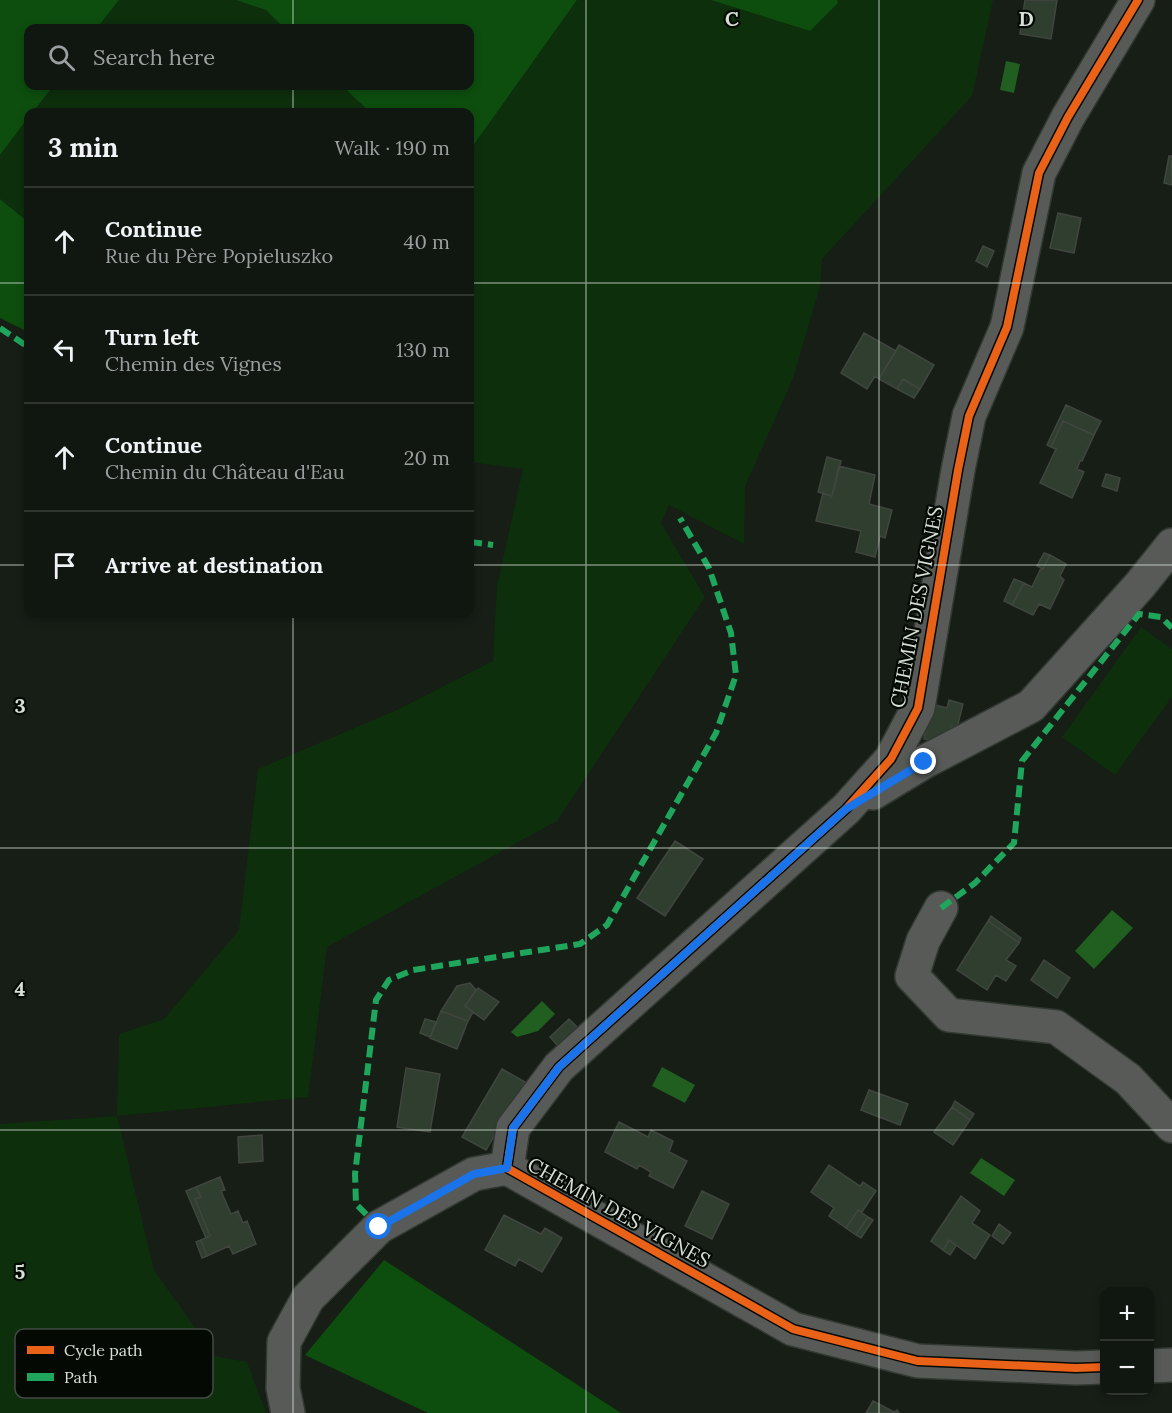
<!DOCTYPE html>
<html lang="en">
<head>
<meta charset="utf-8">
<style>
  body { margin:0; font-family:Lora,serif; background:#1e231e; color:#f1f3f6 }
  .controls { position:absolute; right:18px; bottom:18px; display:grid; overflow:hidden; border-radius:12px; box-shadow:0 3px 9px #0003 }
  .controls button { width:54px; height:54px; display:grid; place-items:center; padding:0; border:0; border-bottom:2px solid #303530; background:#101610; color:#f1f3f6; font:30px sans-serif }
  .stop { position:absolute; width:18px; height:18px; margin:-14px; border:4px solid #1a73e8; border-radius:50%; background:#fff }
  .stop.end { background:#1a73e8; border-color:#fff; box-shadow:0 2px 6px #0008 }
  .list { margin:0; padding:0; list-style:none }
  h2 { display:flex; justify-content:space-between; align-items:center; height:78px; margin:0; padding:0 24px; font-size:26px }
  h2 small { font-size:20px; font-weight:400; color:#9c9f9f }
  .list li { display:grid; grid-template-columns:39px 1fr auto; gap:18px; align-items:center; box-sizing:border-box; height:108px; padding:0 24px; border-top:2px solid #303530 }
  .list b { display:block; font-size:22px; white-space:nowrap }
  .list p { margin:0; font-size:20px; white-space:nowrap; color:#9c9f9f }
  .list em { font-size:20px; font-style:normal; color:#9c9f9f }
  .icon { flex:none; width:33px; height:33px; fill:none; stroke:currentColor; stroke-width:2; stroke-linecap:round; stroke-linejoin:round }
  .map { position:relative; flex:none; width:1172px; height:1413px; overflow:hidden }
  .search { position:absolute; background:#101610; box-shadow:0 3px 9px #0003; left:24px; top:24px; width:450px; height:66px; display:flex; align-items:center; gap:15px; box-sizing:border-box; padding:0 21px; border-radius:12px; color:#9c9f9f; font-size:22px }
  .panel { position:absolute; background:#101610; box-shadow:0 3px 9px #0003; left:24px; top:108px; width:450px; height:510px; border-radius:12px }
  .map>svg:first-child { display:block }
  .green { fill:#0d2f0c }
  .forest { fill:#0d4e0e }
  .water { fill:#205f1f }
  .building { fill:#303e30; stroke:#40463f; stroke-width:1.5 }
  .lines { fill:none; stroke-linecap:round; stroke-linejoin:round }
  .minor-casing { stroke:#323832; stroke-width:36 }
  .minor { stroke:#575a57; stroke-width:33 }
  .quiet { stroke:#20a55d; stroke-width:6; stroke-dasharray:12 6; stroke-linecap:butt }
  .cycleway-casing { stroke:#040904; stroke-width:11 }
  .cycleway { stroke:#ea6118; stroke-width:8 }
  .route { stroke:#1a73e8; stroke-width:8 }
  .grid { fill:none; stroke:#d6e0d5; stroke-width:1.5; stroke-opacity:0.55 }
  .labels { text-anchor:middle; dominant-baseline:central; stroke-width:4.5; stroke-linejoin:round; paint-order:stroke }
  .street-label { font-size:20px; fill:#d6e0d5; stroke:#040904 }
  .key { fill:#040904; stroke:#434a43; stroke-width:1.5 }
  .key-label { font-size:16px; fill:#d6e0d5 }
  .grid-label { font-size:20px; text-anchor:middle; font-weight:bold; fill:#d6e0d5; stroke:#040904; stroke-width:4.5; stroke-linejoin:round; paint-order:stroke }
</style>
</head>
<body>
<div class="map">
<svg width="1172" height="1413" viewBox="0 0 1172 1413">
  <rect width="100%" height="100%" fill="#161e16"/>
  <path class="green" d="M 119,0 L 236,0 L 266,10 L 284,28 L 97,28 Z
    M 577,0 L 711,0 L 810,31 L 838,3 L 837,0 L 993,0 L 972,96 L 822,259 L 820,287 L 793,378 L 745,487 L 744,544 L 669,505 L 661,523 L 705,597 L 557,821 L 327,947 L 308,1097 L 117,1116 L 154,1270 L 215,1356 L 247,1362 L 266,1413 L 0,1413 L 0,1124 L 117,1116 L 119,1034 L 164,1019 L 239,930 L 258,769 L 397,710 L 493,661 L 497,586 L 523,469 L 470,462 L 470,150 Z
    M 53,86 L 342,86 L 370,112 L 33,112 Z
    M 28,118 L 28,222 L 0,199 L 0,155 Z
    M 1141,627 L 1172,649 L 1172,697 L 1115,775 L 1062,737 Z"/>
  <path class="forest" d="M 0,0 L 119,0 L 97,28 L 28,28 L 28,86 L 53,86 L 33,112 L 28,112 L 28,118 L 0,155 Z
    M 236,0 L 577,0 L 470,150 L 470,112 L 370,112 L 342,86 L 470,86 L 470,28 L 284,28 L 266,10 Z
    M 711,0 L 837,0 L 838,3 L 810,31 Z
    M 0,199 L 28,222 L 28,332 L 0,318 Z
    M 384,1260 L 621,1413 L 428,1413 L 305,1355 Z"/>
  <path class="water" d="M 1006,61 L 1020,64 L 1014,93 L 1000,90 Z
    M 1112,910 L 1133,928 L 1094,969 L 1075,951 Z
    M 542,1001 L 555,1014 L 538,1031 L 517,1037 L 511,1032 Z
    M 662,1067 L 695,1085 L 685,1103 L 652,1086 Z
    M 981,1158 L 1015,1180 L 1004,1196 L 970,1173 Z"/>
  <path class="building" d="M 1025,0 L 1057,0 L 1051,39 L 1020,34 Z
    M 1169,156 L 1172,156 L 1172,185 L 1164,183 Z
    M 1058,213 L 1081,218 L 1074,253 L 1050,248 Z
    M 983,246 L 994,251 L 987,267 L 976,261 Z
    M 864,333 L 896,351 L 879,379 L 875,376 L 867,389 L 841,373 Z
    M 899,345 L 934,365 L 920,389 L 903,379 L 897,389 L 879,379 Z
    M 903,379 L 920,389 L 914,398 L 897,389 Z
    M 1066,405 L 1101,421 L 1094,435 L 1063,421 L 1051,447 L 1047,445 Z
    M 1063,421 L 1094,435 L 1082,461 L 1080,461 L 1077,469 L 1084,472 L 1072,498 L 1040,483 L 1056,449 L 1051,447 Z
    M 827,457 L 841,461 L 832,496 L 818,492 Z
    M 839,466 L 875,475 L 869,504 L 892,510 L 885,538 L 880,536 L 875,557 L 856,552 L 861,531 L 816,521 L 823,493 L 832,496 Z
    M 1106,474 L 1120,478 L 1117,491 L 1102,486 Z
    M 1044,553 L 1050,555 L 1043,569 L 1037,566 Z
    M 1050,555 L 1066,564 L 1060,576 L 1064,580 L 1050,609 L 1039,604 L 1033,615 L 1012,605 L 1024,583 L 1032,587 L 1041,568 L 1043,569 Z
    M 1014,579 L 1024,583 L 1012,605 L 1004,601 Z
    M 949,700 L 963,704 L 957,728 L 952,726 L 949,738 L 937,741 L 924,739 L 931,704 L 947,708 Z
    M 675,841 L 703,859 L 665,916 L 637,898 Z
    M 991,916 L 1021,938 L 1019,943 L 988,921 Z
    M 988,921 L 1019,943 L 1006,960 L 1016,966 L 1006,981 L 996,975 L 987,990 L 957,970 Z
    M 1044,960 L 1070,978 L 1057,998 L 1031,980 Z
    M 470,983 L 476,990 L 465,1006 L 473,1012 L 468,1021 L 441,1011 L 457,986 Z
    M 478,988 L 499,1002 L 484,1020 L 465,1006 Z
    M 441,1011 L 468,1021 L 457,1049 L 430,1038 Z
    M 425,1019 L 436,1022 L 430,1037 L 420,1033 Z
    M 569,1019 L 581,1031 L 559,1047 L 550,1037 Z
    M 406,1068 L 440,1074 L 430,1132 L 397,1127 Z
    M 502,1069 L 525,1082 L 486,1150 L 462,1137 Z
    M 869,1090 L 908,1104 L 900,1125 L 861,1110 Z
    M 955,1101 L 974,1114 L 970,1120 L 952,1107 Z
    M 952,1107 L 970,1120 L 953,1145 L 934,1132 Z
    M 619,1122 L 648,1137 L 651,1130 L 673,1141 L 669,1152 L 687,1161 L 673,1188 L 649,1176 L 651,1172 L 639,1165 L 637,1169 L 605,1152 Z
    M 262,1135 L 263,1161 L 239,1163 L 238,1137 Z
    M 829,1165 L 860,1186 L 863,1182 L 876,1191 L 862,1212 L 858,1210 L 846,1228 L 829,1216 L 834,1208 L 811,1192 Z
    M 220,1177 L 225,1190 L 221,1191 L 231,1214 L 238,1211 L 243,1223 L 247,1221 L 256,1244 L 233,1254 L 229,1246 L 207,1256 L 201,1240 L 210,1236 L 195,1199 L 201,1197 L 196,1187 Z
    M 196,1187 L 201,1197 L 195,1199 L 210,1236 L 206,1238 L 186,1191 Z
    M 702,1191 L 729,1204 L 712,1239 L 685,1226 Z
    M 961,1196 L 980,1211 L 972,1223 L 990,1235 L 975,1259 L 949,1240 L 943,1250 L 931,1241 Z
    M 858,1210 L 868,1217 L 856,1235 L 846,1228 Z
    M 504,1215 L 541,1234 L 545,1228 L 562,1238 L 542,1272 L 519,1259 L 515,1266 L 485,1250 Z
    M 868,1217 L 873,1220 L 861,1238 L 856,1235 Z
    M 999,1224 L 1011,1233 L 1003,1244 L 992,1236 Z
    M 201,1240 L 207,1256 L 202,1258 L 196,1242 Z
    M 949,1240 L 956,1246 L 950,1255 L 943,1250 Z
    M 873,1401 L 894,1412 L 897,1410 L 899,1413 L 866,1413 Z"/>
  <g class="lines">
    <g class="minor-casing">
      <path id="minor" d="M 873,793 L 924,762 L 1031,706 L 1140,585 L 1172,545
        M 941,908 L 923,941 L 912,976 L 949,1015 L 1056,1027 L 1128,1079 L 1172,1126
        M 507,1168 L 513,1128 L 559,1067 L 846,809 L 891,759 L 918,708 L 958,470 L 969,416 L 1007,327 L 1039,173 L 1068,117 L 1138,0
        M 507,1168 L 793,1329 L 918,1361 L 1076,1368 L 1104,1367
        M 1150,1366 L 1172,1365
        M 288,1413 L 283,1388 L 284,1342 L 308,1298 L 379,1227 L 474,1174 L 507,1168"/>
    </g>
    <use href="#minor" class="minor"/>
    <path class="quiet" d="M 0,328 L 28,347
      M 470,542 L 493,545
      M 941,908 L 975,883 L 1014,843 L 1022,761 L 1139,614 L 1161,617 L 1172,628
      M 379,1227 L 356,1204 L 355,1174 L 376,1000 L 389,980 L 413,970 L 580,944 L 607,925 L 716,733 L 736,675 L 731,633 L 709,568 L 680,518"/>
    <g class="cycleway-casing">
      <path id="cycleway" d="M 1104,1367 L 1076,1368 L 918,1361 L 793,1329 L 507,1168 L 513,1128 L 559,1067 L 846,809 L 891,759 L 918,708 L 958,470 L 969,416 L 1007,327 L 1039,173 L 1068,117 L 1138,0"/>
    </g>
    <use href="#cycleway" class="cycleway"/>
  </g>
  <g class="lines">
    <path class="route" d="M 379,1227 L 474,1174 L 507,1168 L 513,1128 L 559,1067 L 846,809 L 924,762"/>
  </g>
  <path class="grid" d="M 293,0 L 293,28M 586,0 L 586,1413M 879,0 L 879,1413M 293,86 L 293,112M 0,283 L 28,283M 470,283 L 1172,283M 0,565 L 28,565M 470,565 L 1172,565M 293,614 L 293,1413M 0,848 L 1172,848M 0,1130 L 1172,1130"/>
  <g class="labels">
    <g class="street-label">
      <text transform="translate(916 607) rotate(-79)">CHEMIN DES VIGNES</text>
      <text transform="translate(619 1212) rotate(29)">CHEMIN DES VIGNES</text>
    </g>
  </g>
  <rect x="15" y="1329" width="198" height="69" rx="9" class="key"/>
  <rect x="27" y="1346" width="27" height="8" fill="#ea6118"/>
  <rect x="27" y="1373" width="27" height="8" fill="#20a55d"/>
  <g class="key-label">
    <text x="64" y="1356">Cycle path</text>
    <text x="64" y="1383">Path</text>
  </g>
  <g class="grid-label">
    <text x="732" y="26">C</text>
    <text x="1026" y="26">D</text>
    <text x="20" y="713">3</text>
    <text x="20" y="996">4</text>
    <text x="20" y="1279">5</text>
  </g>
</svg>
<div class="controls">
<button>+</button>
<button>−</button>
</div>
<div class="stop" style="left:379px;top:1227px"></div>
<div class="stop end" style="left:924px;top:762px"></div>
<div class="search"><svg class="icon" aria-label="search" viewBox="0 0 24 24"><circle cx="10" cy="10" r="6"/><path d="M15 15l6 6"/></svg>Search here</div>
<section class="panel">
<h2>3 min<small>Walk · 190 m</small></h2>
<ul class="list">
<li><svg class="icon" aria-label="ahead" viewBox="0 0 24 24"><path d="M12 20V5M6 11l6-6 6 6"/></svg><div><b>Continue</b><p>Rue du Père Popieluszko</p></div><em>40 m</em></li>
<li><svg class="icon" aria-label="left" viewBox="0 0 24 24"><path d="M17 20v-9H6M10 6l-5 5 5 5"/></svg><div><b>Turn left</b><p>Chemin des Vignes</p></div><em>130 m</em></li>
<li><svg class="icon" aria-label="ahead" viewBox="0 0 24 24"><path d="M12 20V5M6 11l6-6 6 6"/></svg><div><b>Continue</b><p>Chemin du Château d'Eau</p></div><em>20 m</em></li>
<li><svg class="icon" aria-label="arrive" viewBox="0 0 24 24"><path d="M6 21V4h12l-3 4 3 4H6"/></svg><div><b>Arrive at destination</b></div></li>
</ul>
</section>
</div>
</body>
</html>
